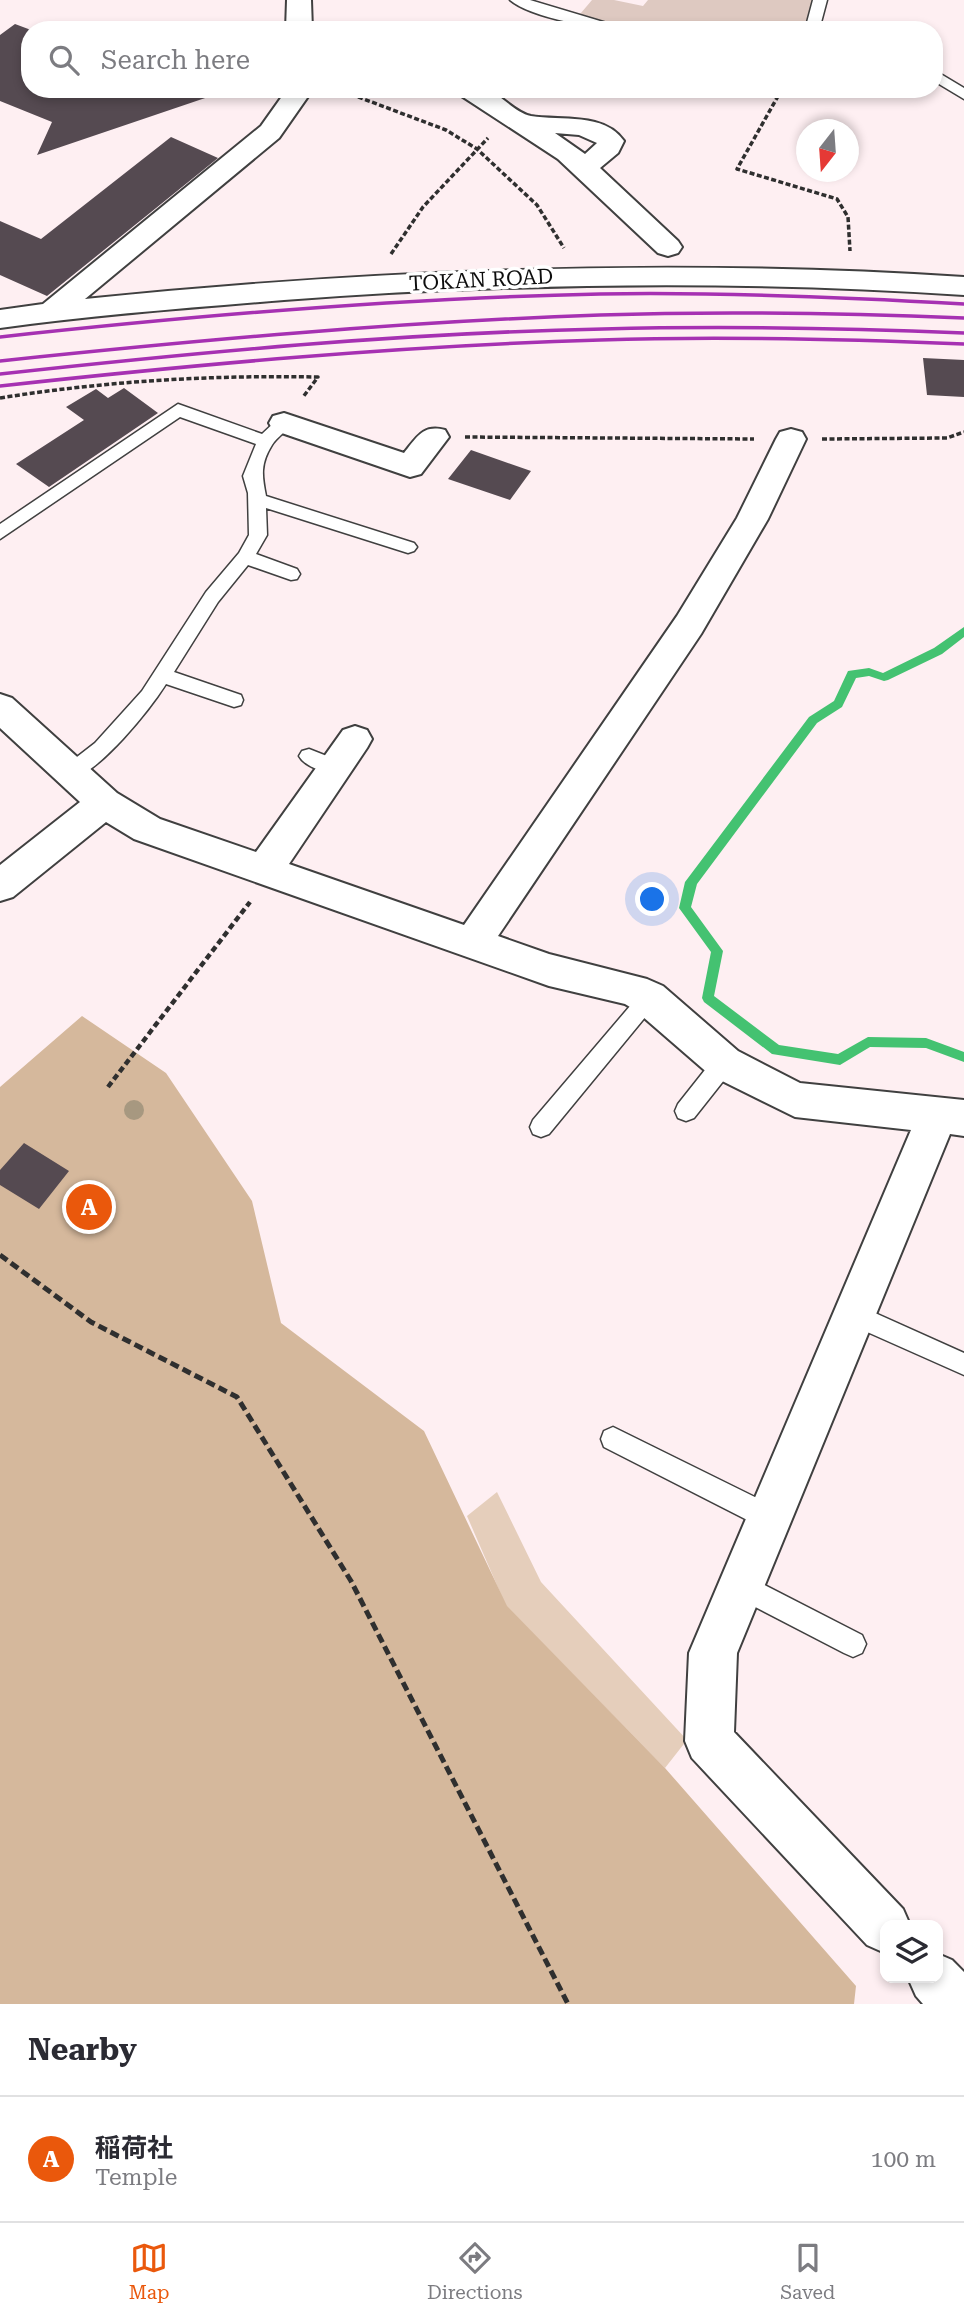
<!DOCTYPE html>
<html lang="en">
<head>
<meta charset="utf-8">
<style>
  body { margin:0; font-family:"Roboto Serif","Noto Sans JP",serif; background:#f2f2f3; color:#2b2b33 }
  .controls { position:absolute; right:21px; bottom:21px; display:grid; overflow:hidden; border-radius:14px; box-shadow:0 4px 10px #0003 }
  .controls button { width:63px; height:63px; display:grid; place-items:center; padding:0; border:0; border-bottom:2px solid #e1e1e2; background:#fff; color:#2b2b33; font:35px sans-serif }
  .compass { position:absolute; left:796px; top:119px; width:63px; height:63px; border-radius:50%; background:#fff; box-shadow:0 4px 10px #0003; rotate:197deg }
  .you { position:absolute; left:653px; top:900px; width:24px; height:24px; margin:-18px; border:5px solid #fff; border-radius:50%; background:#1a73e8; box-shadow:0 0 0 10px #1a73e833 }
  .badge { display:grid; place-items:center; width:46px; height:46px; border-radius:50%; background:#ea580c; color:#fff; font-size:23px; font-weight:700 }
  .pin { position:absolute; translate:-50% -50%; border:4px solid #fff; box-shadow:0 2px 7px #0006 }
  .list { margin:0; padding:0; list-style:none }
  h2 { display:flex; justify-content:space-between; align-items:center; height:91px; margin:0; padding:0 28px; font-size:30px }
  h2 small { font-size:23px; font-weight:400; color:#7c7c81 }
  .list li { display:grid; grid-template-columns:46px 1fr auto; gap:21px; align-items:center; box-sizing:border-box; height:126px; padding:0 28px; border-top:2px solid #e1e1e2 }
  .list b { display:block; font-size:26px; white-space:nowrap }
  .list p { margin:0; font-size:23px; white-space:nowrap; color:#7c7c81 }
  .list em { font-size:23px; font-style:normal; color:#7c7c81 }
  .icon { flex:none; width:38px; height:38px; fill:none; stroke:currentColor; stroke-width:2; stroke-linecap:round; stroke-linejoin:round }
  .map { position:relative; flex:none; width:964px; height:2004px; overflow:hidden }
  .search { position:absolute; background:#fff; box-shadow:0 4px 10px #0003; left:21px; right:21px; top:21px; height:77px; display:flex; align-items:center; gap:18px; box-sizing:border-box; padding:0 24px; border-radius:28px; color:#7c7c81; font-size:26px }
  .sheet { height:217px; background:#fff }
  nav { display:flex; justify-content:space-around; align-items:center; box-sizing:border-box; height:98px; border-top:2px solid #e1e1e2; background:#fff; font-size:19px; color:#7c7c81 }
  nav a { display:grid; justify-items:center; gap:4px }
  nav .on { color:#ea580c }
  .map>svg:first-child { display:block }
  .green { fill:#e5cebb }
  .forest { fill:#d5b89c }
  .cemetery { fill:#dec9c1 }
  .lines { fill:none; stroke-linecap:round; stroke-linejoin:round }
  .stream { fill:#44c271; fill-rule:evenodd }
  .building { fill:#554a51 }
  .service-casing { stroke:#404040; stroke-width:3 }
  .minor-casing { stroke:#404040; stroke-width:4 }
  .path-far2 { stroke:#2f2f2f; stroke-width:3.5; stroke-dasharray:5 2.5; stroke-linecap:butt }
  .path-far1 { stroke:#2f2f2f; stroke-width:4.5; stroke-dasharray:6 3.5; stroke-linecap:butt }
  .path { stroke:#2f2f2f; stroke-width:5; stroke-dasharray:9 4.5; stroke-linecap:butt }
  .service { fill:#fff; fill-rule:evenodd }
  .minor { fill:#fff; fill-rule:evenodd }
  .rail { stroke:#a631b2; stroke-width:3.5 }
  .tree { fill:#a79880 }
  .labels { text-anchor:middle; dominant-baseline:central; stroke-width:7; stroke-linejoin:round; paint-order:stroke }
  .far-street-label { font-size:21px; fill:#0d0d0d; stroke:#fff }
</style>
</head>
<body>
<div class="map">
<svg width="964" height="2004" viewBox="0 0 964 2004">
  <rect width="100%" height="100%" fill="#feeff2"/>
  <path class="green" d="M 497,1492 L 541,1582 L 687,1740 L 665,1768 L 506,1606 L 467,1516 Z"/>
  <path class="forest" d="M 82,1016 L 166,1073 L 252,1201 L 281,1323 L 424,1431 L 507,1606 L 665,1768 L 856,1986 L 854,2004 L 0,2004 L 0,1087 Z"/>
  <path class="cemetery" d="M 592,0 L 614,0 L 643,6 L 648,0 L 820,0 L 812,30 L 623,30 L 575,20 Z"/>
  <g class="lines">
    <path class="stream" d="M 964,627 L 964,637 L 942,654 L 888,680 L 884,681 L 869,676 L 856,678 L 842,707 L 817,723 L 697,884 L 691,907 L 723,951 L 714,996 L 779,1045 L 838,1054 L 868,1037 L 926,1038 L 964,1052 L 964,1062 L 926,1048 L 870,1047 L 840,1065 L 772,1054 L 704,1002 L 702,998 L 711,952 L 679,908 L 685,882 L 809,717 L 834,701 L 848,671 L 869,668 L 883,673 L 934,648 Z"/>
  </g>
  <path class="building" d="M 15,24 L 31,30 L 30,89 L 213,89 L 214,95 L 37,155 L 52,122 L 0,101 L 0,35 Z
    M 171,137 L 218,158 L 47,296 L 0,275 L 0,221 L 41,239 Z
    M 923,358 L 964,360 L 964,397 L 927,395 Z
    M 124,388 L 158,413 L 49,487 L 16,464 L 84,420 L 66,407 L 96,389 L 108,398 Z
    M 471,450 L 531,471 L 510,500 L 448,479 Z
    M 24,1143 L 69,1171 L 39,1209 L 0,1185 L 0,1170 Z"/>
  <g class="lines">
    <g class="service-casing">
      <path id="service" d="M 510,0 L 530,0 L 630,30 C 601,30 531,18 510,0 Z
        M 813,0 L 827,0 L 819,30 L 805,30 Z
        M 934,70 L 964,88 L 964,99 L 934,81 Z
        M 178,404 L 262,434 L 278,419 L 290,419 L 292,423 C 287,431 277,437 272,445 C 260,464 262,476 266,496 L 414,543 L 417,547 L 414,551 L 408,553 L 266,508 L 267,535 L 256,554 L 297,569 L 300,574 L 297,579 L 291,580 L 248,565 L 218,602 L 174,672 L 241,695 L 243,700 L 241,705 L 234,707 L 166,684 C 149,711 101,770 71,780 L 64,777 L 61,772 L 64,767 L 95,743 L 142,691 L 206,592 L 239,553 L 249,535 L 248,493 L 243,476 L 256,444 L 180,417 L 0,539 L 0,524 Z
        M 309,749 L 342,762 L 345,767 L 342,772 C 330,776 305,767 299,756 L 302,751 Z
        M 649,989 L 656,992 L 659,998 L 656,1004 L 549,1134 L 541,1137 L 533,1134 L 530,1127 L 533,1120 L 642,992 Z
        M 724,1054 L 732,1056 L 735,1063 L 732,1070 L 694,1118 L 686,1121 L 678,1118 L 675,1111 L 678,1104 L 716,1056 Z
        M 855,1304 L 964,1353 L 964,1375 L 847,1323 L 843,1315 L 847,1307 Z
        M 613,1427 L 777,1508 L 780,1517 L 777,1526 L 768,1529 L 759,1526 L 604,1447 L 601,1439 L 604,1431 Z
        M 741,1573 L 862,1635 L 866,1644 L 862,1653 L 853,1657 L 844,1653 L 732,1595 L 728,1586 L 732,1577 Z"/>
    </g>
    <g class="minor-casing">
      <path id="minor" d="M 287,0 L 311,0 L 312,30 L 286,30 Z
        M 284,89 L 310,89 L 309,95 L 279,138 L 85,299 C 377,269 671,258 964,277 L 964,295 C 737,280 511,283 284,300 C 189,308 94,315 0,328 L 0,310 L 43,304 L 261,126 L 283,95 Z
        M 456,89 C 466,89 480,87 489,90 C 503,97 516,113 531,116 C 561,121 604,112 624,141 L 618,153 L 600,168 L 678,241 L 682,247 L 678,253 L 668,256 L 658,253 L 558,159 L 460,95 ZM 555,133 L 579,135 L 597,143 L 585,154 Z
        M 284,413 L 404,453 C 417,437 423,424 445,430 L 449,437 L 421,474 L 410,477 L 273,430 L 269,423 L 273,416 Z
        M 791,429 L 802,432 L 806,439 L 768,519 L 701,634 L 498,936 L 549,954 L 647,979 L 663,986 L 738,1051 L 800,1083 L 964,1100 L 964,1136 L 950,1134 L 737,1653 L 734,1732 L 903,1909 L 910,1925 L 885,1925 L 885,1953 L 867,1945 L 692,1758 L 685,1741 L 689,1653 L 911,1130 L 795,1117 L 710,1075 L 635,1010 L 625,1004 L 549,986 L 134,839 L 106,822 L 13,897 L 0,901 L 0,865 L 80,802 L 0,728 L 0,694 L 12,698 L 117,793 L 160,819 L 256,852 L 343,730 L 355,726 L 367,730 L 372,739 L 367,748 L 289,864 L 464,925 L 677,616 L 737,518 L 776,439 L 780,432 Z
        M 938,1954 L 952,1960 L 964,1972 L 964,2004 L 923,2004 L 916,1996 L 908,1978 L 938,1978 Z"/>
    </g>
    <path class="path-far2" d="M 337,89 L 446,130 L 477,149 L 537,205 L 564,248
      M 782,89 L 737,169 L 837,199 L 848,217 L 850,251
      M 391,254 L 423,207 L 488,138
      M 0,398 C 106,381 211,375 318,377 L 303,397
      M 465,437 L 754,439
      M 822,439 L 947,438 L 964,432"/>
    <path class="path-far1" d="M 108,1087 L 250,902"/>
    <path class="path" d="M 0,1255 L 91,1322 L 237,1397 L 351,1581 L 568,2004"/>
    <use href="#service" class="service"/>
    <use href="#minor" class="minor"/>
    <path class="rail" d="M 0,337 C 200,315 399,298 600,294 C 722,292 843,297 964,304
      M 0,361 C 200,340 399,322 600,315 C 721,311 843,313 964,318
      M 0,374 C 200,352 401,333 603,329 C 724,326 844,328 964,333
      M 0,386 C 200,364 399,346 600,340 C 721,336 843,339 964,344"/>
  </g>
  <circle class="tree" cx="134" cy="1110" r="10"/>
  <g class="labels">
    <g class="far-street-label">
      <text transform="translate(481 280) rotate(-3)">TOKAN ROAD</text>
    </g>
  </g>
</svg>
<div class="controls">
<button><svg class="icon" aria-label="layers" viewBox="0 0 24 24"><path d="M12 4l9 5-9 5-9-5zM3 14l9 5 9-5"/></svg></button>
</div>
<svg class="compass" viewBox="-18 -18 36 36"><path d="M0-13l5 13h-10z" fill="#e53935"/><path d="M0 13l5-13h-10z" fill="#7c7c81"/></svg>
<div class="you"></div>
<div class="pin badge" style="left:89px;top:1207px">A</div>
<div class="search"><svg class="icon" aria-label="search" viewBox="0 0 24 24"><circle cx="10" cy="10" r="6"/><path d="M15 15l6 6"/></svg>Search here</div>
</div>
<section class="sheet">
<h2>Nearby<small></small></h2>
<ul class="list">
<li><span class="badge">A</span><div><b>稲荷社</b><p>Temple</p></div><em>100 m</em></li>
</ul>
</section>
<nav>
<a class="on"><svg class="icon" aria-label="map" viewBox="0 0 24 24"><path d="M3 6l6-2 6 2 6-2v14l-6 2-6-2-6 2zM9 4v14M15 6v14"/></svg>Map</a>
<a><svg class="icon" aria-label="directions" viewBox="0 0 24 24"><path d="M12 3l9 9-9 9-9-9zM9 14v-3h6M13 9l2 2-2 2"/></svg>Directions</a>
<a><svg class="icon" aria-label="saved" viewBox="0 0 24 24"><path d="M7 4h10v16l-5-4-5 4z"/></svg>Saved</a>
</nav>
</body>
</html>
